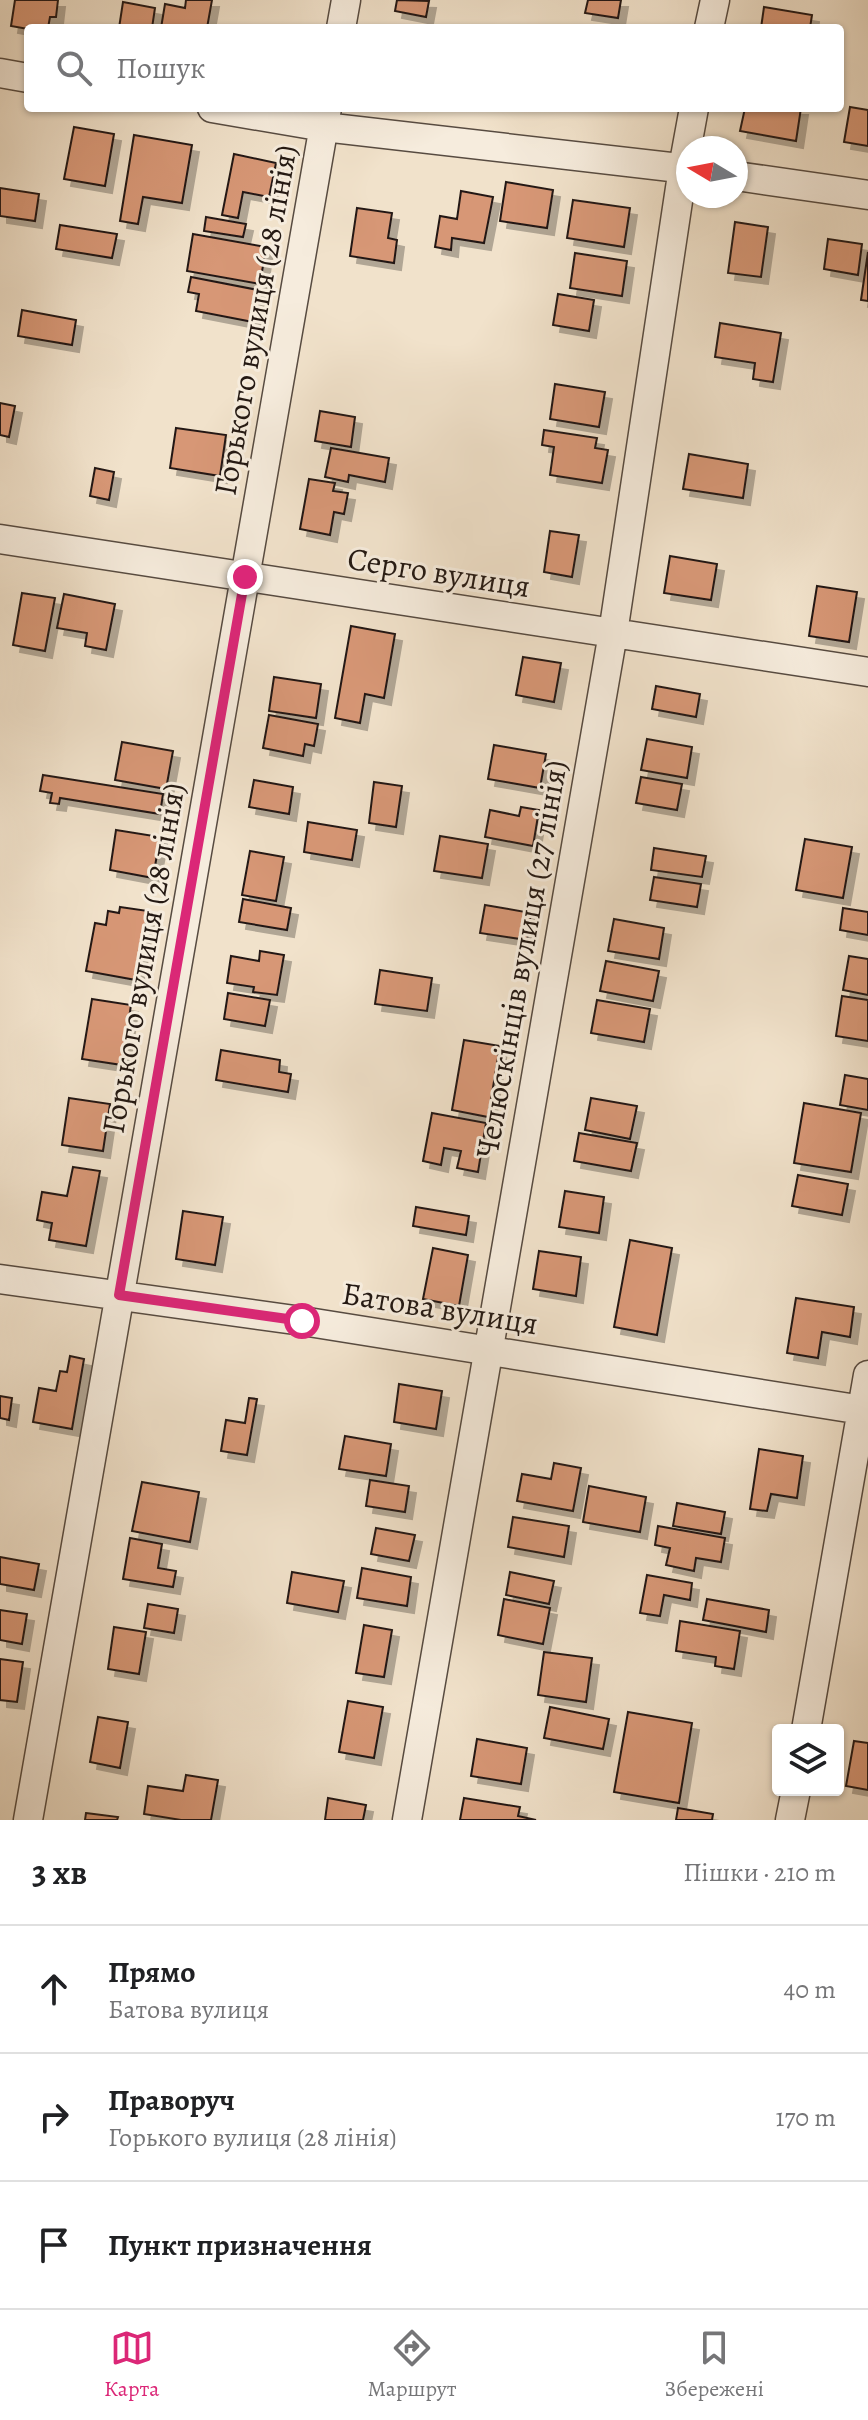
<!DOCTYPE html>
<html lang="uk">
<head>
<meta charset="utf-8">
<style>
  body { margin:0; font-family:Alegreya,serif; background:#f6f6f6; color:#202124 }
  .controls { position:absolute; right:24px; bottom:24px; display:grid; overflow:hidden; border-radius:8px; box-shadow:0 2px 6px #0004 }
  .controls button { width:72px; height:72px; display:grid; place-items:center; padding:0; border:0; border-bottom:2px solid #e0e0e0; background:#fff; color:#202124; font:40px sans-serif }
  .compass { position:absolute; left:676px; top:136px; width:72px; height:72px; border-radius:50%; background:#fff; box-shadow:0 2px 6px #0004; rotate:280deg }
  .stop { position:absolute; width:24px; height:24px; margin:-18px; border:6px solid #db2777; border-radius:50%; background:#fff }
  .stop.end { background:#db2777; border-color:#fff; box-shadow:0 2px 8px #0008 }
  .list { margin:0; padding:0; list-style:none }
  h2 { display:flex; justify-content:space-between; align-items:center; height:104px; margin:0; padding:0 32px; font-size:34px }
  h2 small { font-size:26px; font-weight:400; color:#757577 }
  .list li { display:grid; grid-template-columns:52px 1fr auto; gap:24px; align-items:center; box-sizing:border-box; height:128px; padding:0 32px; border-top:2px solid #e0e0e0 }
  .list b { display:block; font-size:30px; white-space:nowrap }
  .list p { margin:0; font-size:26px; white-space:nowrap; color:#757577 }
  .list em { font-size:26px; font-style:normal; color:#757577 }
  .icon { flex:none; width:44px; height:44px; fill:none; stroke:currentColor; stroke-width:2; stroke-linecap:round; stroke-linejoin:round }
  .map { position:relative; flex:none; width:868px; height:1820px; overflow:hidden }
  .search { position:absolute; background:#fff; box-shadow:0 2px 6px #0004; left:24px; right:24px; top:24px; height:88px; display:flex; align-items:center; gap:20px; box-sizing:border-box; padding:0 28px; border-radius:8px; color:#757577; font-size:30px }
  .sheet { height:488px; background:#fff }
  nav { display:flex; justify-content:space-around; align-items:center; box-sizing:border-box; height:112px; border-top:2px solid #e0e0e0; background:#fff; font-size:22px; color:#757577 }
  nav a { display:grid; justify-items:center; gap:4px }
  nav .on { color:#db2777 }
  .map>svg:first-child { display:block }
  .building { fill:#d79776; stroke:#241913; stroke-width:2; filter:url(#shadow) }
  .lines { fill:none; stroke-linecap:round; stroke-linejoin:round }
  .street-casing { stroke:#574b41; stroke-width:31 }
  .street { stroke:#f6ecdd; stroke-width:28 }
  .route { stroke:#db2777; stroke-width:10 }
  .labels { text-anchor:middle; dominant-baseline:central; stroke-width:6; stroke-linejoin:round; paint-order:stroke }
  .street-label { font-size:32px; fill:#241913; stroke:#f6ecdd }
</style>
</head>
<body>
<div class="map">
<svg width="868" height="1820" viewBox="0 0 868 1820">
  <defs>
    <filter id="shadow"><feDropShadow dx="7" dy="7" stdDeviation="0" flood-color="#0004"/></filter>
  </defs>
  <rect width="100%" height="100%" fill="#f1e2cb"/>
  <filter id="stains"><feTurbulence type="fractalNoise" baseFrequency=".0025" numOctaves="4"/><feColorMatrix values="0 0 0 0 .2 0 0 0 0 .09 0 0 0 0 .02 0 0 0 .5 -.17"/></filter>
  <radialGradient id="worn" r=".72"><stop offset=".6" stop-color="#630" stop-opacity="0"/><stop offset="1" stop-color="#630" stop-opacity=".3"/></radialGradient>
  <path class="building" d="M 15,0 L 58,0 L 56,17 L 50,17 L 48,28 L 28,29 L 11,26 Z
    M 186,0 L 212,0 L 207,28 L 161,28 L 165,4 L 185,8 Z
    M 397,0 L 429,1 L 426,17 L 395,11 Z
    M 588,0 L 621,0 L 618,18 L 585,13 Z
    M 123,2 L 155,8 L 152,28 L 119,28 Z
    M 764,7 L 812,15 L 810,28 L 761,28 Z
    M 850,107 L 868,110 L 868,146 L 844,142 Z
    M 745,108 L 801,108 L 796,141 L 740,131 Z
    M 74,127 L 114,134 L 105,186 L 64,179 Z
    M 134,135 L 192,145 L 182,203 L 143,197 L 138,224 L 120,221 Z
    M 234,154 L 276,163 L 269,197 L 243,192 L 238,218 L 222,215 Z
    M 506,182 L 553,190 L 547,228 L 500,221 Z
    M 0,188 L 39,194 L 35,221 L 0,216 Z
    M 461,191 L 493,197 L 484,243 L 452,238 L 451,250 L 435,247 L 440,216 L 457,219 Z
    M 573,200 L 630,208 L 624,247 L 567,238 Z
    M 357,208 L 392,213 L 388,238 L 397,240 L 394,263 L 350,256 Z
    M 206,217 L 246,224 L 243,237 L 204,231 Z
    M 735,222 L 768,227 L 761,277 L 728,273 Z
    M 60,225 L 117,234 L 112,258 L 56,249 Z
    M 193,234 L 266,247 L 260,284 L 187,271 Z
    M 828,239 L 862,244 L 858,275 L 824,269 Z
    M 868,252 L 868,301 L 861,300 Z
    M 575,253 L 627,261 L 622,296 L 570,288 Z
    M 191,277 L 258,290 L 253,322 L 196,311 L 199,294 L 188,292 Z
    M 558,294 L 594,300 L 589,331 L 553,325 Z
    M 22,310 L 76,320 L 72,345 L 18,336 Z
    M 720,323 L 781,333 L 773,382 L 753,379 L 755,363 L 715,357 Z
    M 555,384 L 605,392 L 599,427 L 550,419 Z
    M 0,403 L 15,406 L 9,437 L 0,435 Z
    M 320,411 L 355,417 L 351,447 L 315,441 Z
    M 176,428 L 226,435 L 220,476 L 170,468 Z
    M 544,430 L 597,438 L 595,448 L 608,450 L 602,483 L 550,475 L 554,447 L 542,445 Z
    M 331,448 L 389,458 L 385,482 L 349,475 L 348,482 L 325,477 Z
    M 689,454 L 748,464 L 743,498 L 683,489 Z
    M 95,468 L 114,472 L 109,500 L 90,496 Z
    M 309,479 L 335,483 L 333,491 L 348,493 L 344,514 L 334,512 L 330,535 L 300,529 Z
    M 550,531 L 579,535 L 572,577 L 544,572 Z
    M 670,556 L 717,564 L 711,600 L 664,593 Z
    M 817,586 L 857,592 L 849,642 L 809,636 Z
    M 22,593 L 55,598 L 45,651 L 13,645 Z
    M 64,594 L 115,604 L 106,650 L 85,646 L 87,633 L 57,628 Z
    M 351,626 L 395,634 L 384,698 L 365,694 L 360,723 L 335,718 Z
    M 523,657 L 561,663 L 554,702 L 516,695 Z
    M 274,677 L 321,684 L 316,718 L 269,711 Z
    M 656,686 L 700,694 L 696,717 L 652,709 Z
    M 269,715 L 318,724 L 314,746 L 305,744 L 303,756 L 263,748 Z
    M 647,739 L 692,747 L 687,778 L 641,770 Z
    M 122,742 L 173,751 L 166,789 L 115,780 Z
    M 494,745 L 546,754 L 540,788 L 488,779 Z
    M 43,775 L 163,794 L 160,814 L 60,798 L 59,804 L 50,803 L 52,793 L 40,791 Z
    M 641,777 L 682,784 L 677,810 L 636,803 Z
    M 254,780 L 293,787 L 289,814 L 249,807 Z
    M 374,782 L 402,786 L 396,827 L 369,823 Z
    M 521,807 L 539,810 L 533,846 L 485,837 L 490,810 L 519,816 Z
    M 308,822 L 357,830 L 352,860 L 304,852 Z
    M 116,830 L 160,837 L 153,878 L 110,870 Z
    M 440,836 L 488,844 L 482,878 L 434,871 Z
    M 805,839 L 852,847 L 843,898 L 796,890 Z
    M 654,848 L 706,856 L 702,877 L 651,870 Z
    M 250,851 L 284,857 L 276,901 L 242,895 Z
    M 654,877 L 701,884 L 697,907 L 650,900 Z
    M 243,899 L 291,908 L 287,930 L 239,922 Z
    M 485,905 L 531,913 L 527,940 L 480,933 Z
    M 120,907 L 148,911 L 136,980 L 86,971 L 95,923 L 106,925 L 108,911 L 119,913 Z
    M 843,908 L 868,912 L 868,935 L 840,930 Z
    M 614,919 L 664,928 L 659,959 L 608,951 Z
    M 260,951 L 284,955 L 277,995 L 253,992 L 254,987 L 227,983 L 231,956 L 259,961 Z
    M 849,956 L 868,959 L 868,995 L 843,990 Z
    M 606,961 L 659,971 L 653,1001 L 600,991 Z
    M 380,970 L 432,978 L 427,1011 L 375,1004 Z
    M 228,993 L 270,1000 L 265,1026 L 224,1019 Z
    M 842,996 L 868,1000 L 868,1041 L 836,1036 Z
    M 92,999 L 131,1005 L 122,1065 L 82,1059 Z
    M 597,1000 L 650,1009 L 644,1042 L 591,1033 Z
    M 464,1040 L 500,1046 L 488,1117 L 452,1110 Z
    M 221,1050 L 280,1060 L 279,1072 L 291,1074 L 288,1092 L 216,1080 Z
    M 845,1075 L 868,1079 L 868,1110 L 840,1105 Z
    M 69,1098 L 110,1104 L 103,1151 L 62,1145 Z
    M 591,1098 L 637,1106 L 630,1139 L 585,1130 Z
    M 804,1103 L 861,1113 L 851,1172 L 794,1163 Z
    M 432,1113 L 486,1123 L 478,1172 L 457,1168 L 461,1151 L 444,1148 L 441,1165 L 423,1161 Z
    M 579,1133 L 637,1143 L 631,1171 L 574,1161 Z
    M 73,1167 L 100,1171 L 86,1246 L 49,1240 L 52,1223 L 37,1220 L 42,1192 L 67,1196 Z
    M 798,1175 L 848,1184 L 842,1215 L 792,1206 Z
    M 565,1191 L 604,1197 L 599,1233 L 559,1227 Z
    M 416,1207 L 469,1216 L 466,1235 L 413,1226 Z
    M 183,1211 L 223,1217 L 215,1265 L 176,1259 Z
    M 630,1240 L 672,1248 L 657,1335 L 614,1327 Z
    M 433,1248 L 468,1255 L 459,1306 L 423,1299 Z
    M 539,1251 L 581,1257 L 576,1296 L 533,1289 Z
    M 796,1298 L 854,1307 L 850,1337 L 822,1332 L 818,1358 L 787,1353 Z
    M 70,1356 L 84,1359 L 72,1429 L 33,1422 L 39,1388 L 56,1391 L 60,1371 L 67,1372 Z
    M 399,1384 L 442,1391 L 436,1429 L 394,1422 Z
    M 0,1396 L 12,1398 L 9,1420 L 0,1418 Z
    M 249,1398 L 257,1399 L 247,1455 L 221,1451 L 226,1420 L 245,1423 Z
    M 345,1436 L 391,1444 L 386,1476 L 339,1469 Z
    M 759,1449 L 803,1456 L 797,1498 L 771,1494 L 767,1511 L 750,1509 Z
    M 554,1463 L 581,1468 L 573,1511 L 517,1501 L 522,1474 L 551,1479 Z
    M 370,1480 L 409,1486 L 405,1512 L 366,1506 Z
    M 142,1482 L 199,1492 L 190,1542 L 132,1531 Z
    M 589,1486 L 646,1497 L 640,1532 L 583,1522 Z
    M 677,1503 L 725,1512 L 721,1534 L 673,1526 Z
    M 513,1517 L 569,1526 L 564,1557 L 508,1547 Z
    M 658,1526 L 725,1538 L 721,1562 L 696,1558 L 694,1571 L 666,1565 L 670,1548 L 655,1545 Z
    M 376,1528 L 415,1535 L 409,1561 L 371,1554 Z
    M 130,1538 L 162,1544 L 158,1568 L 176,1571 L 173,1587 L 123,1579 Z
    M 0,1557 L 39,1564 L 34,1590 L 0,1584 Z
    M 362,1568 L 411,1577 L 407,1606 L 357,1598 Z
    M 292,1572 L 344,1581 L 338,1612 L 287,1603 Z
    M 510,1572 L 554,1581 L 549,1604 L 506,1595 Z
    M 647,1575 L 692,1583 L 690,1600 L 664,1595 L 660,1616 L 640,1613 Z
    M 504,1599 L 550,1608 L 543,1644 L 498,1635 Z
    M 707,1599 L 769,1610 L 766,1632 L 703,1620 Z
    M 148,1604 L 178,1609 L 174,1633 L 144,1628 Z
    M 0,1610 L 27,1614 L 22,1644 L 0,1640 Z
    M 680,1621 L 740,1631 L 734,1669 L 715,1666 L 716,1657 L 676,1651 Z
    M 364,1625 L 392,1630 L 384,1677 L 356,1673 Z
    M 114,1627 L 146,1632 L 139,1674 L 108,1669 Z
    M 544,1652 L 592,1658 L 586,1702 L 538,1695 Z
    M 0,1659 L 23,1662 L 17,1702 L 0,1700 Z
    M 348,1701 L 383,1707 L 374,1758 L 339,1752 Z
    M 550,1707 L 609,1719 L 603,1749 L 544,1738 Z
    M 628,1712 L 692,1723 L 679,1803 L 614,1792 Z
    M 98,1717 L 128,1722 L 120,1768 L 90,1762 Z
    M 477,1739 L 527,1748 L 521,1784 L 471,1776 Z
    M 854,1741 L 868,1743 L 868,1790 L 846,1786 Z
    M 186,1775 L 218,1780 L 211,1820 L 181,1820 L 144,1814 L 148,1786 L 183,1791 Z
    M 328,1798 L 366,1805 L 363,1820 L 325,1820 Z
    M 464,1798 L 520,1807 L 518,1816 L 536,1820 L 460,1820 Z
    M 678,1808 L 713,1814 L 712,1820 L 676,1820 Z
    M 86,1813 L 118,1817 L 117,1820 L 85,1820 Z"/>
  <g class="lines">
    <g class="street-casing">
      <path id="street" d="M 341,28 L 346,0
        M 709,28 L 715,0
        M 0,73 L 28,78
        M 212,108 L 324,127 L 688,169
        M 736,176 L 868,195
        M 0,539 L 868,672
        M 0,1279 L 302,1321 L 868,1411
        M 806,1730 L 868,1375
        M 28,1820 L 327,108
        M 407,1820 L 613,633 L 683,168 L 694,108
        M 790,1820 L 796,1790"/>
    </g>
    <use href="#street" class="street"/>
  </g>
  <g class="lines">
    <path class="route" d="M 245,577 L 119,1295 L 302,1321"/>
  </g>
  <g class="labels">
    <g class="street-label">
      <text transform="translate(255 320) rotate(-80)">Горького вулиця (28 лiнiя)</text>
      <text transform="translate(439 572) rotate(9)">Серго вулиця</text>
      <text transform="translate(143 958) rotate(-80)">Горького вулиця (28 лiнiя)</text>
      <text transform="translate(521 959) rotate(-80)">Челюскінців вулиця (27 лiнiя)</text>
      <text transform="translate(440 1308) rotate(9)">Батова вулиця</text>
    </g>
  </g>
  <rect width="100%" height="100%" filter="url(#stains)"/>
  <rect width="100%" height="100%" fill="url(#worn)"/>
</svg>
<div class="controls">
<button><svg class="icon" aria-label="layers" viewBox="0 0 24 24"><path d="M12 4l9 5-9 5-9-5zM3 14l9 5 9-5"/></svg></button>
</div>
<svg class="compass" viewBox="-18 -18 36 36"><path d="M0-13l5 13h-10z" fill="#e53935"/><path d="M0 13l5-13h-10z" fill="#757577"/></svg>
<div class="stop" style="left:302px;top:1321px"></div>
<div class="stop end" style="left:245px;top:577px"></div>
<div class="search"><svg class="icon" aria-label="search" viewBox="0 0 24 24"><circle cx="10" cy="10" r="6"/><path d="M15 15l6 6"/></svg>Пошук</div>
</div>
<section class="sheet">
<h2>3 хв<small>Пішки · 210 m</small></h2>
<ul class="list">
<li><svg class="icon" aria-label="ahead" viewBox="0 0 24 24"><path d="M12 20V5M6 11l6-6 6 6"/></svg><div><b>Прямо</b><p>Батова вулиця</p></div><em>40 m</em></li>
<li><svg class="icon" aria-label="right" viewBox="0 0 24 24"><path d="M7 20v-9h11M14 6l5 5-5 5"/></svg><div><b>Праворуч</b><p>Горького вулиця (28 лiнiя)</p></div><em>170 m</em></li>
<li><svg class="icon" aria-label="arrive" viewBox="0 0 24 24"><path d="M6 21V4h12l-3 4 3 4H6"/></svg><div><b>Пункт призначення</b></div></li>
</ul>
</section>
<nav>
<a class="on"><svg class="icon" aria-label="map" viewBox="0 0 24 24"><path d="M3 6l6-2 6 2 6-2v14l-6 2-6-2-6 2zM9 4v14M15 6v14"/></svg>Карта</a>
<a><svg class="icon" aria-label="directions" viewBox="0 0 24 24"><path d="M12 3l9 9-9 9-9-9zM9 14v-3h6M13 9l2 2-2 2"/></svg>Маршрут</a>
<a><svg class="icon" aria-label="saved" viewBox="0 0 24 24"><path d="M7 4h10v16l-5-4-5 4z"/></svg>Збережені</a>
</nav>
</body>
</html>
